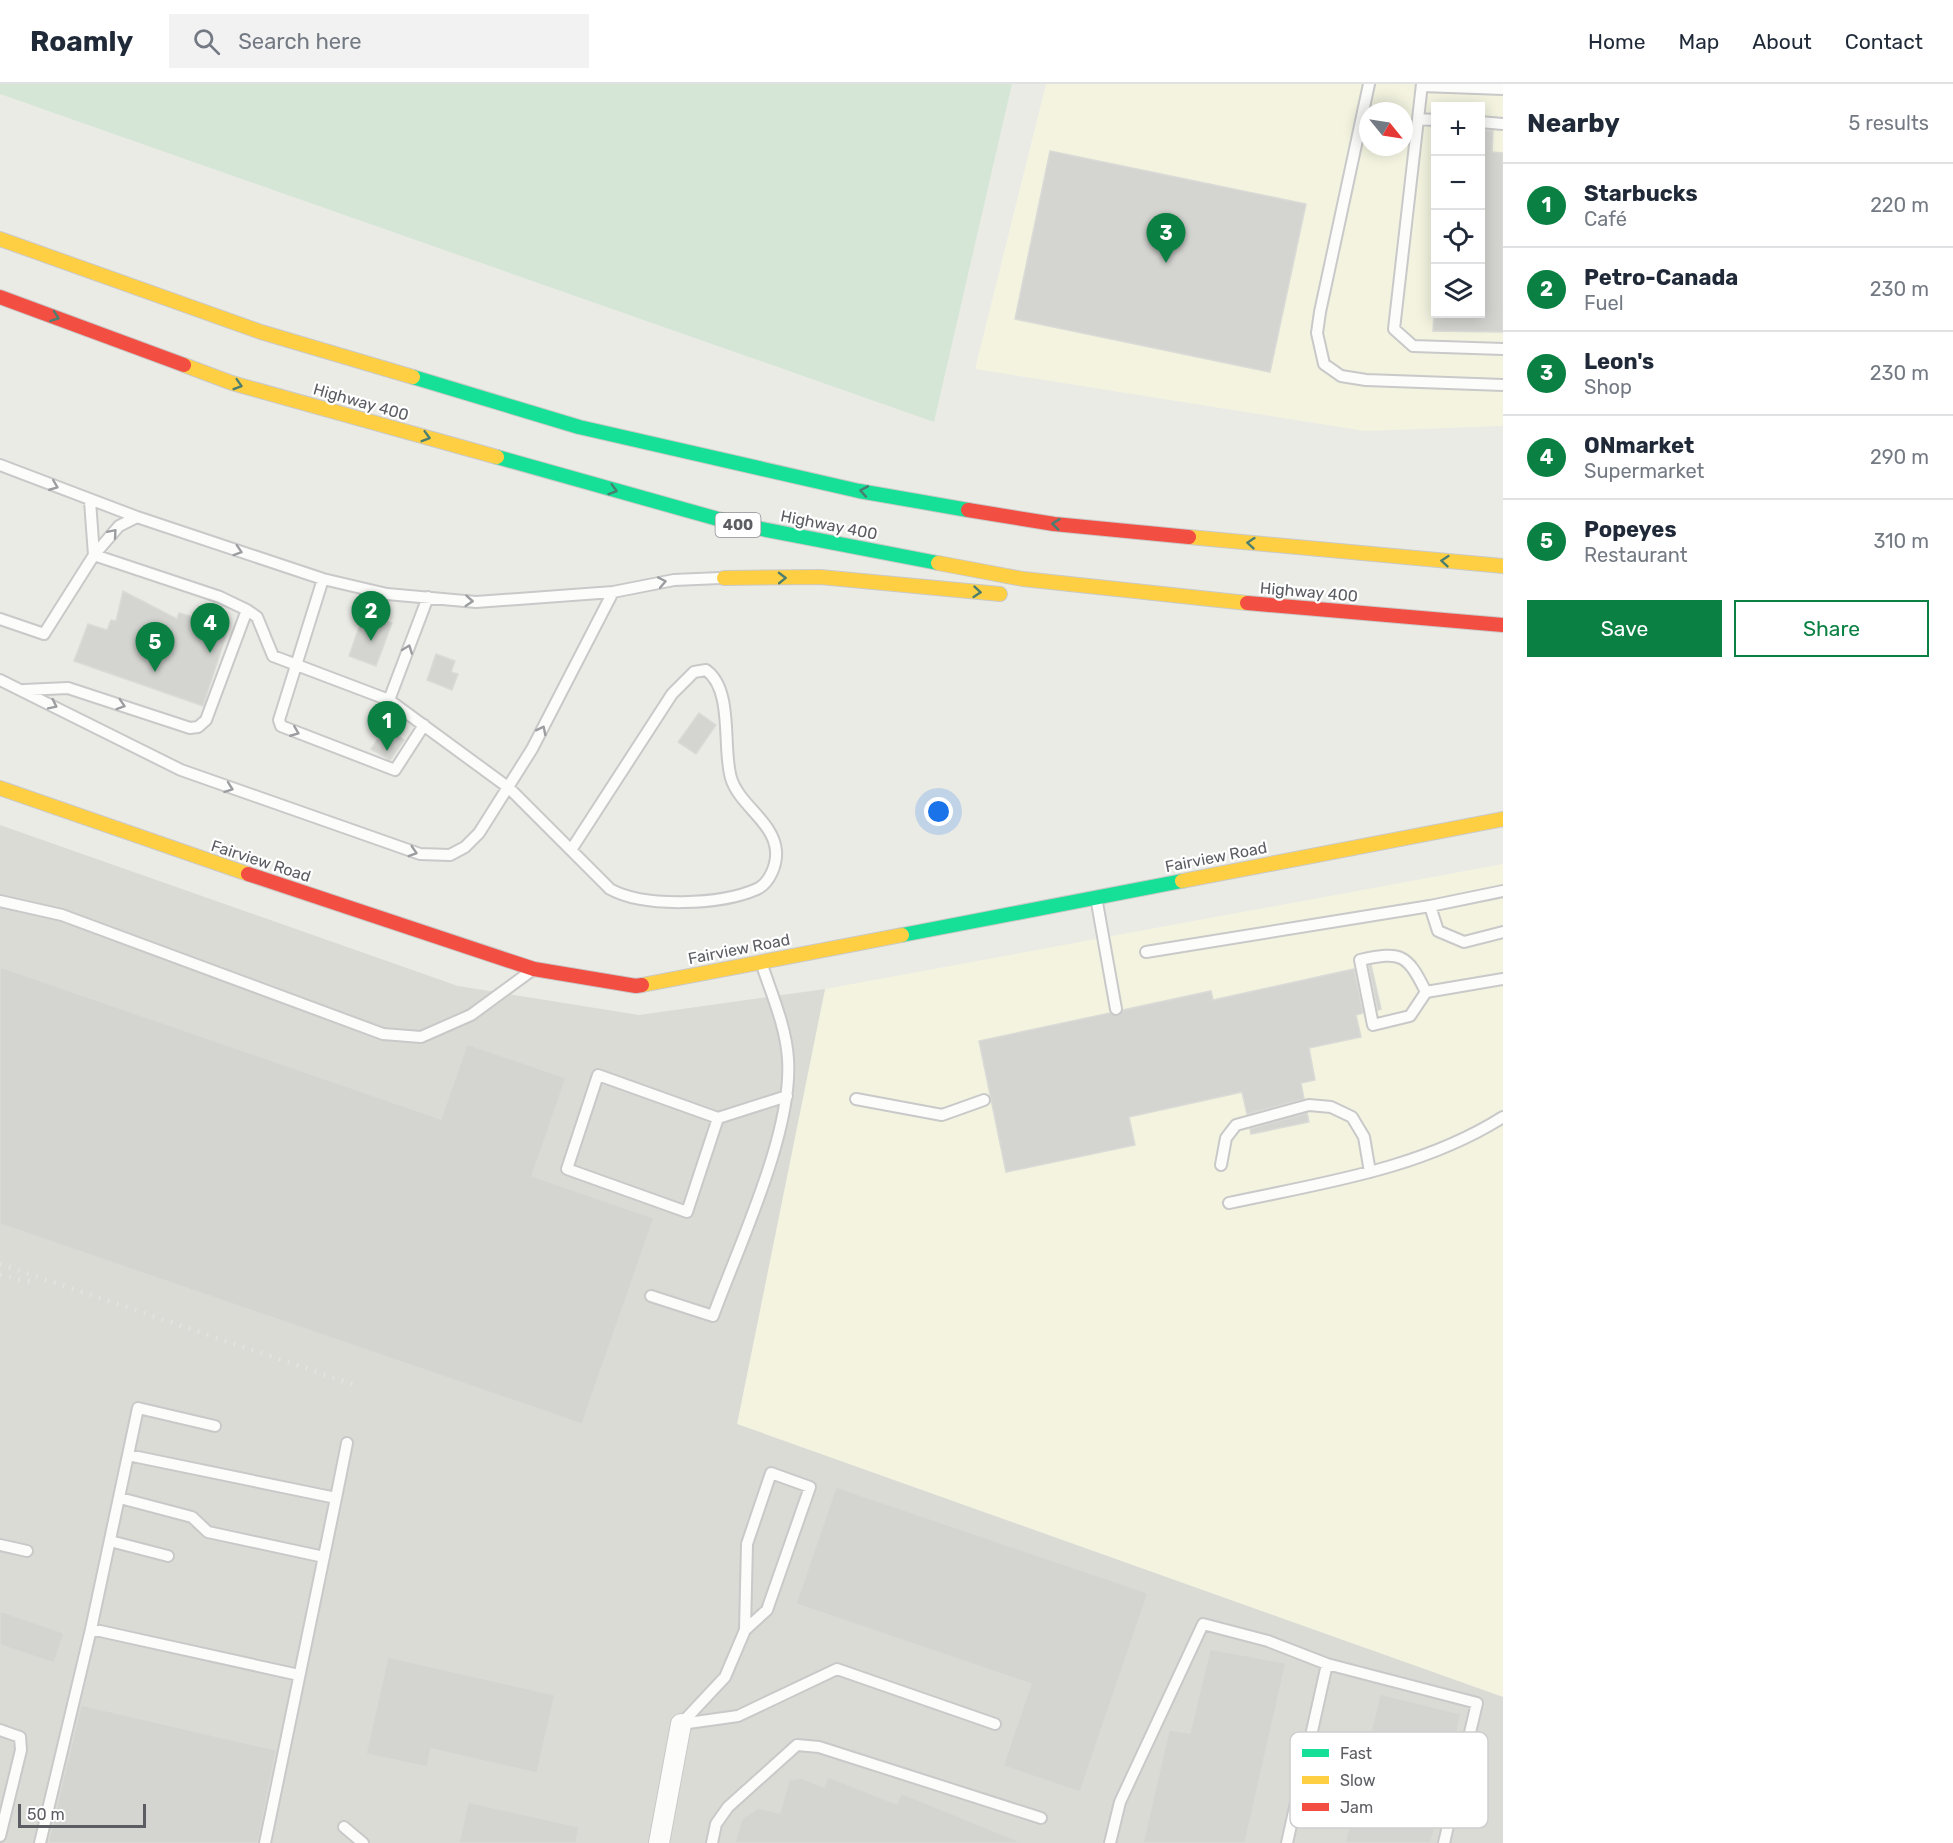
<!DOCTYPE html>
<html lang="en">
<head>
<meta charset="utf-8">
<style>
  body { margin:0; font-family:Rubik,sans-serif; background:#f2f2f3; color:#1f2937 }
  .controls { position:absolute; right:18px; top:18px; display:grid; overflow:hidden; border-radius:0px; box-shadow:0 3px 15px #0003 }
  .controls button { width:54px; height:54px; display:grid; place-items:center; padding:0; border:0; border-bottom:2px solid #e0e1e3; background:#fff; color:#1f2937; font:30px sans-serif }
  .compass { position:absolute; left:1359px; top:18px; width:54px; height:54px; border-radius:50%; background:#fff; box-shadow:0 3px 15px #0003; rotate:120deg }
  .scale { position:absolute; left:18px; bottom:15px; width:128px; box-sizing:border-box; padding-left:6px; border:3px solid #5c5d63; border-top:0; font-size:16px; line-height:21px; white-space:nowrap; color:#5c5d63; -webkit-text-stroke:4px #fff; paint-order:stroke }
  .you { position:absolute; left:939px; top:728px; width:21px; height:21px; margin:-15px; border:4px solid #fff; border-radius:50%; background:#1a73e8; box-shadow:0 0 0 9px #1a73e833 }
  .badge { display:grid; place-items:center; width:39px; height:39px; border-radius:50%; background:#0b8043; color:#fff; font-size:20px; font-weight:700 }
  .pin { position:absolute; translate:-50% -50px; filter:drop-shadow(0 2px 3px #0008) }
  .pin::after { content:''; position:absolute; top:32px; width:21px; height:18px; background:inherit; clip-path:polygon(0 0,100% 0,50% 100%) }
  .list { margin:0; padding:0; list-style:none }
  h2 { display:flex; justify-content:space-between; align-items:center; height:78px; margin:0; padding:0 24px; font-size:26px }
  h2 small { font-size:20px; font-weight:400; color:#747a83 }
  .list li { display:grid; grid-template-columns:39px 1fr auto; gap:18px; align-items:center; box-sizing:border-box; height:84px; padding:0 24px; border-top:2px solid #e0e1e3 }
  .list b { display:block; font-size:22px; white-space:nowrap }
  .list p { margin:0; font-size:20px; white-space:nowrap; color:#747a83 }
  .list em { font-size:20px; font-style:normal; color:#747a83 }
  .actions { display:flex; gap:12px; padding:18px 24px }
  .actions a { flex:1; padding:14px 0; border:2px solid #0b8043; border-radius:0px; text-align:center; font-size:21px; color:#0b8043 }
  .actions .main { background:#0b8043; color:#fff }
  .icon { flex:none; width:33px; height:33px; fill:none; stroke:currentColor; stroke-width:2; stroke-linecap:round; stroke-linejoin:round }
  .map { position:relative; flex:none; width:1503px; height:1759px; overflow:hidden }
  header { display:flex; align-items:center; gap:36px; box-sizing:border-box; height:84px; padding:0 30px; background:#fff; border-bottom:2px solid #e0e1e3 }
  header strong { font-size:28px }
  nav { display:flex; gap:33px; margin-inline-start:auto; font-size:21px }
  .search { width:420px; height:54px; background:#f2f2f3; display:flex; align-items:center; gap:15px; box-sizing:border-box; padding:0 21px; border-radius:0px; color:#747a83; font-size:22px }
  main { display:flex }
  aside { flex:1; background:#fff }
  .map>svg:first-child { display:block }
  .commercial { fill:#f3f3e0; fill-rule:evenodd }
  .industrial { fill:#dbdbd6 }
  .green { fill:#d5e6d7 }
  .building { fill:#d4d4d1; stroke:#dadad6; stroke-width:1.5 }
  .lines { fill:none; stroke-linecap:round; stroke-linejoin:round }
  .lane-casing { stroke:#c8c9c8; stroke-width:14 }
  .street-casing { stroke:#c8c9c8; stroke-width:22 }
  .fast-casing { stroke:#c9c9c9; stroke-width:16 }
  .slow-casing { stroke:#c9c9c9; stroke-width:16 }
  .jam-casing { stroke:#c9c9c9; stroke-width:16 }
  .lane { stroke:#fcfcfb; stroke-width:10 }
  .street { stroke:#fcfcfb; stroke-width:20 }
  .fast { stroke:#16e098; stroke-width:14 }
  .slow { stroke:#ffcf43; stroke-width:14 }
  .jam { stroke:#f24e42; stroke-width:14 }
  .rail { stroke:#e3e3e3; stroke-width:4.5; stroke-dasharray:1.5 8; stroke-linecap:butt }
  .oneway { stroke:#4a7e70 }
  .oneway2 { stroke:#9c9da0 }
  .labels { text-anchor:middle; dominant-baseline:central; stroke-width:4.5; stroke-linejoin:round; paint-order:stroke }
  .shield { fill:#fff; stroke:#8d8e92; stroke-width:1.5 }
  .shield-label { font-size:15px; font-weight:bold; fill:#5c5d63 }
  .street-label { font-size:16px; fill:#5c5d63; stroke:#fff }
  .key { fill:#fff; stroke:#ceced0; stroke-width:1.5 }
  .key-label { font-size:16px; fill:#5c5d63 }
</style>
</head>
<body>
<header>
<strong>Roamly</strong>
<div class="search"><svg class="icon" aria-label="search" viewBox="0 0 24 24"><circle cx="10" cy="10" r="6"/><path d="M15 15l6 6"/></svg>Search here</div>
<nav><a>Home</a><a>Map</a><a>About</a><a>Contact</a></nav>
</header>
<main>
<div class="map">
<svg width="1503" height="1759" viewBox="0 0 1503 1759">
  <rect width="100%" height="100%" fill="#ebebe6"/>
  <path class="commercial" d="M 1046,0 L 1503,0 L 1503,342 L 1365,347 L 975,285 ZM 1436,22 L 1480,22 L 1480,230 L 1436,230 ZM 1368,27 L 1404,27 L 1404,63 L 1368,63 Z
    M 1503,780 L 1503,1613 L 737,1340 L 825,905 Z"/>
  <path class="industrial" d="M 0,741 L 458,902 L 639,931 L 825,905 L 737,1340 L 1503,1613 L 1503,1759 L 0,1759 Z"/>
  <path class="green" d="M 0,0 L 1012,0 L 934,338 L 0,10 Z"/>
  <path class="building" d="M 1480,46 L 1493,47 L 1492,68 L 1503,69 L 1503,248 L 1433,247 L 1434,230 L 1480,230 Z
    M 1050,67 L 1306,120 L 1270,288 L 1015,235 Z
    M 123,507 L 177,535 L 179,529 L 193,533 L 191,538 L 226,551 L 203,622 L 74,577 L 88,540 L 107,546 L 111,536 L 116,537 Z
    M 364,529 L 392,539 L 376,582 L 349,572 Z
    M 436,570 L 455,577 L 451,588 L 458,590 L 452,606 L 427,596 Z
    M 699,629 L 716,641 L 696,670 L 678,658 Z
    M 386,643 L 404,656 L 390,676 L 371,665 Z
    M 1371,881 L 1381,925 L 1378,926 L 1369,882 Z
    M 0,883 L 441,1035 L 467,960 L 566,994 L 532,1092 L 654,1134 L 582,1340 L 0,1140 Z
    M 1354,885 L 1363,929 L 1356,931 L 1361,953 L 1309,964 L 1315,996 L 1301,999 L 1304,1015 L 1247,1030 L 1242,1008 L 1129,1033 L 1135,1061 L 1006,1088 L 979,957 L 1110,929 L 1118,932 L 1123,926 L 1211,907 L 1213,916 Z
    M 1307,1029 L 1309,1038 L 1251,1050 L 1250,1045 Z
    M 836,1403 L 1148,1509 L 1080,1708 L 1003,1682 L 1031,1600 L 796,1520 Z
    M 0,1527 L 64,1549 L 54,1579 L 0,1561 Z
    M 1210,1565 L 1286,1579 L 1245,1759 L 1143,1759 L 1169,1646 L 1190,1649 Z
    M 388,1573 L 555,1611 L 537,1689 L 431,1665 L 427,1683 L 366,1670 Z
    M 1380,1610 L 1461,1630 L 1431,1759 L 1345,1759 Z
    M 81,1621 L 276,1666 L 258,1759 L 48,1759 Z
    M 828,1693 L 897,1720 L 901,1709 L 1023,1759 L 735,1759 L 742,1735 L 758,1724 L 780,1729 L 789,1696 L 801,1694 L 824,1703 Z
    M 468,1718 L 579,1743 L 576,1759 L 459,1759 Z"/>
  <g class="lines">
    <g class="lane-casing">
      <path id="lane" d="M 1369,0 L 1320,228 L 1317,249 L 1324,280 L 1341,292 L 1366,296 L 1503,301
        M 1422,0 L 1394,245 L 1413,262 L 1503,265
        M 1422,2 L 1503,5
        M 1418,35 L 1436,36
        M 1480,38 L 1503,40
        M 0,381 L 137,433 L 323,495 L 387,510 L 476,518 L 613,508 L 674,496 L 720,494
        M 90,417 L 94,471
        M 94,471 L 119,442 L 137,433
        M 323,495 L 279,636 L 281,642 L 395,686 L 424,641
        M 0,535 L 44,550 L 94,471 L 220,513 L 247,526 L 257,533 L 273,572 L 389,616 L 509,704 L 610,805 C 644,824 721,821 757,805 C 770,799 777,780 776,767 C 774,738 739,721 731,694 C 722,664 734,606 706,586 L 694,588 L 672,610 L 571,766
        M 0,596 L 181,686 L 420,770 L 450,771 L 465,763 L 479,749 L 532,665 L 613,508
        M 24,606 L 68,604 L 190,644 L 198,643 L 206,636 L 247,526
        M 389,616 L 428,513
        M 1503,807 L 1430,822 L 1438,847 L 1464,858 L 1503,848
        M 1096,813 L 1116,925
        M 0,817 L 62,831 L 383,950 L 421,953 L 471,931 L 531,887
        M 1146,868 L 1430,822
        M 1426,908 C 1407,870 1402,867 1360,876 L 1373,941 L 1410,932 L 1426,908 L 1503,895
        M 856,1015 L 942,1031 L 984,1016
        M 718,1034 L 598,991 L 567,1085 L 687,1128 L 718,1034 L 787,1012
        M 1221,1081 L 1226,1054 L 1236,1041 L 1309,1021 L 1331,1023 L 1352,1033 L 1364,1053 L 1370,1088
        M 1229,1119 C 1322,1099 1421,1085 1503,1033
        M 651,1212 L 713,1232 C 739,1161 793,1048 788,975 C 786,942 771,909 761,878
        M 128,1371 L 336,1414 L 347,1359
        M 120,1414 L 192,1433 L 208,1448 L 324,1473
        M 110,1457 L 168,1472
        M 0,1461 L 27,1467
        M 91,1545 L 299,1591
        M 681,1640 L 725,1593 L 745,1546 L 767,1526 L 810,1403 L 771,1389 L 747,1460 L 745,1546
        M 681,1640 L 738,1632 L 837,1585 L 995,1640
        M 0,1646 L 20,1653 L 21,1666 L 0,1752
        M 344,1743 L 363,1759
        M 40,1759 L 91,1545 L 138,1324 L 215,1342
        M 265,1759 L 336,1414
        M 712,1759 L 716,1740 L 728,1723 L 797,1661 L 819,1663 L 1041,1734
        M 1110,1759 L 1120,1718 L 1203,1540 L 1268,1557 L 1327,1580 L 1477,1619 L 1444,1759
        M 1287,1759 L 1327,1580"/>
    </g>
    <g class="street-casing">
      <path id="street" d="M 659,1759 L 681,1640"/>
    </g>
    <g class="fast-casing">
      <path id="fast" d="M 413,293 L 579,343 L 859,407 L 968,426
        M 497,373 L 736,440 L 938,479
        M 902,851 L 1182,797"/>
    </g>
    <g class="slow-casing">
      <path id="slow" d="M 0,155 L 261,248 L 413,293
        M 184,281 L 232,299 L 497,373
        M 1189,453 L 1503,482
        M 938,479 L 1023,495 L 1247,519
        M 724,494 L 820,493 L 1000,510
        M 0,704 L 248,790
        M 1182,797 L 1503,735
        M 642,901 L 902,851"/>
    </g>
    <g class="jam-casing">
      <path id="jam" d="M 0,213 L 184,281
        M 968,426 L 1054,440 L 1189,453
        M 1247,519 L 1503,541
        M 248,790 L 534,885 L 636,902 L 642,901"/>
    </g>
    <use href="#lane" class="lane"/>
    <use href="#street" class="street"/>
    <use href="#fast" class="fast"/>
    <use href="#slow" class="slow"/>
    <use href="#jam" class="jam"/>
    <path class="rail" d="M 0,1180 L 355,1301
      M 0,1191 L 31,1198"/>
  </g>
  <defs><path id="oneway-chevron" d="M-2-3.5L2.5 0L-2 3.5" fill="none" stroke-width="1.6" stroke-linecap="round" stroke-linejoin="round" transform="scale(1.5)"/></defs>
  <g class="oneway">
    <use href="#oneway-chevron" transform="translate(55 233) rotate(20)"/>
    <use href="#oneway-chevron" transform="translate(238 301) rotate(17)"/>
    <use href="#oneway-chevron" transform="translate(426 353) rotate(16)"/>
    <use href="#oneway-chevron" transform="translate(613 406) rotate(16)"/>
    <use href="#oneway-chevron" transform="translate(864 407) rotate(-170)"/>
    <use href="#oneway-chevron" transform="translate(1056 440) rotate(-173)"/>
    <use href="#oneway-chevron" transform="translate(1251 459) rotate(-175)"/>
    <use href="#oneway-chevron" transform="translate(1445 477) rotate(-175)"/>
    <use href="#oneway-chevron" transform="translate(782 494) rotate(-1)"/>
    <use href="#oneway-chevron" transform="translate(977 508) rotate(5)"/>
  </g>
  <g class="oneway2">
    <use href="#oneway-chevron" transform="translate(54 402) rotate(22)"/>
    <use href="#oneway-chevron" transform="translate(113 449) rotate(-49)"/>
    <use href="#oneway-chevron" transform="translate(238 467) rotate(18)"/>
    <use href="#oneway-chevron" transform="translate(662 498) rotate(-11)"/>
    <use href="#oneway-chevron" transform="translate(469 517) rotate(4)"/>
    <use href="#oneway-chevron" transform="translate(408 565) rotate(-70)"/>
    <use href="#oneway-chevron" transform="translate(53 621) rotate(26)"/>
    <use href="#oneway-chevron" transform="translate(121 621) rotate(18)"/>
    <use href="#oneway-chevron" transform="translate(542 646) rotate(-63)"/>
    <use href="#oneway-chevron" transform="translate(295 648) rotate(22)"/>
    <use href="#oneway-chevron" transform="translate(229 704) rotate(20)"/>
    <use href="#oneway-chevron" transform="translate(413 768) rotate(17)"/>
  </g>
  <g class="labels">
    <rect class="shield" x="715.5" y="429" width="45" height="24" rx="4.5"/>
    <g class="shield-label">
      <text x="738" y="441">400</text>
    </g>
    <g class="street-label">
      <text transform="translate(361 318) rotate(16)">Highway 400</text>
      <text transform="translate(829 441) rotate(11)">Highway 400</text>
      <text transform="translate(1309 508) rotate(5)">Highway 400</text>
      <text transform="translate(1216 773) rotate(-11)">Fairview Road</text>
      <text transform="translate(261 777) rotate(18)">Fairview Road</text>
      <text transform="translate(739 865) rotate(-11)">Fairview Road</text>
    </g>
  </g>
  <rect x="1290" y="1648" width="198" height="96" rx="9" class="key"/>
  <rect x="1302" y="1665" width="27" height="8" fill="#16e098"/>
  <rect x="1302" y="1692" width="27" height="8" fill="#ffcf43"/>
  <rect x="1302" y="1719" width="27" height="8" fill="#f24e42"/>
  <g class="key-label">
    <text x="1340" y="1675">Fast</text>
    <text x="1340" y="1702">Slow</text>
    <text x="1340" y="1729">Jam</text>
  </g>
</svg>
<div class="controls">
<button>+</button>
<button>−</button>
<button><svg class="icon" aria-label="locate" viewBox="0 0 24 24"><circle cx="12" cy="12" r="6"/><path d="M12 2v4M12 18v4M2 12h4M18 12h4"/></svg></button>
<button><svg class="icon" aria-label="layers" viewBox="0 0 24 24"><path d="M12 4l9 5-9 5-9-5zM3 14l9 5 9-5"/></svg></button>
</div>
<svg class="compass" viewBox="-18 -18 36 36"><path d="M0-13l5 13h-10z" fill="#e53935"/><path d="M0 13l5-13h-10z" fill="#747a83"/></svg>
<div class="scale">50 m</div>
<div class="you"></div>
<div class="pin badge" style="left:387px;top:667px">1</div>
<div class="pin badge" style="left:371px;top:557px">2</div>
<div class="pin badge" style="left:1166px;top:179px">3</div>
<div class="pin badge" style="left:210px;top:569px">4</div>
<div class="pin badge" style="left:155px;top:588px">5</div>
</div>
<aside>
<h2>Nearby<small>5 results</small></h2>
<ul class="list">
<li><span class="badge">1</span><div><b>Starbucks</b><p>Café</p></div><em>220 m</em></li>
<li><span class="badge">2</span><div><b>Petro-Canada</b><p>Fuel</p></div><em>230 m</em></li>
<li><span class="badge">3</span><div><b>Leon's</b><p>Shop</p></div><em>230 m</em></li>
<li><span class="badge">4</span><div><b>ONmarket</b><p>Supermarket</p></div><em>290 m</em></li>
<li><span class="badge">5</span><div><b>Popeyes</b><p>Restaurant</p></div><em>310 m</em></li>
</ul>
<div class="actions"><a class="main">Save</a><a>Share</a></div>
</aside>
</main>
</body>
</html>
